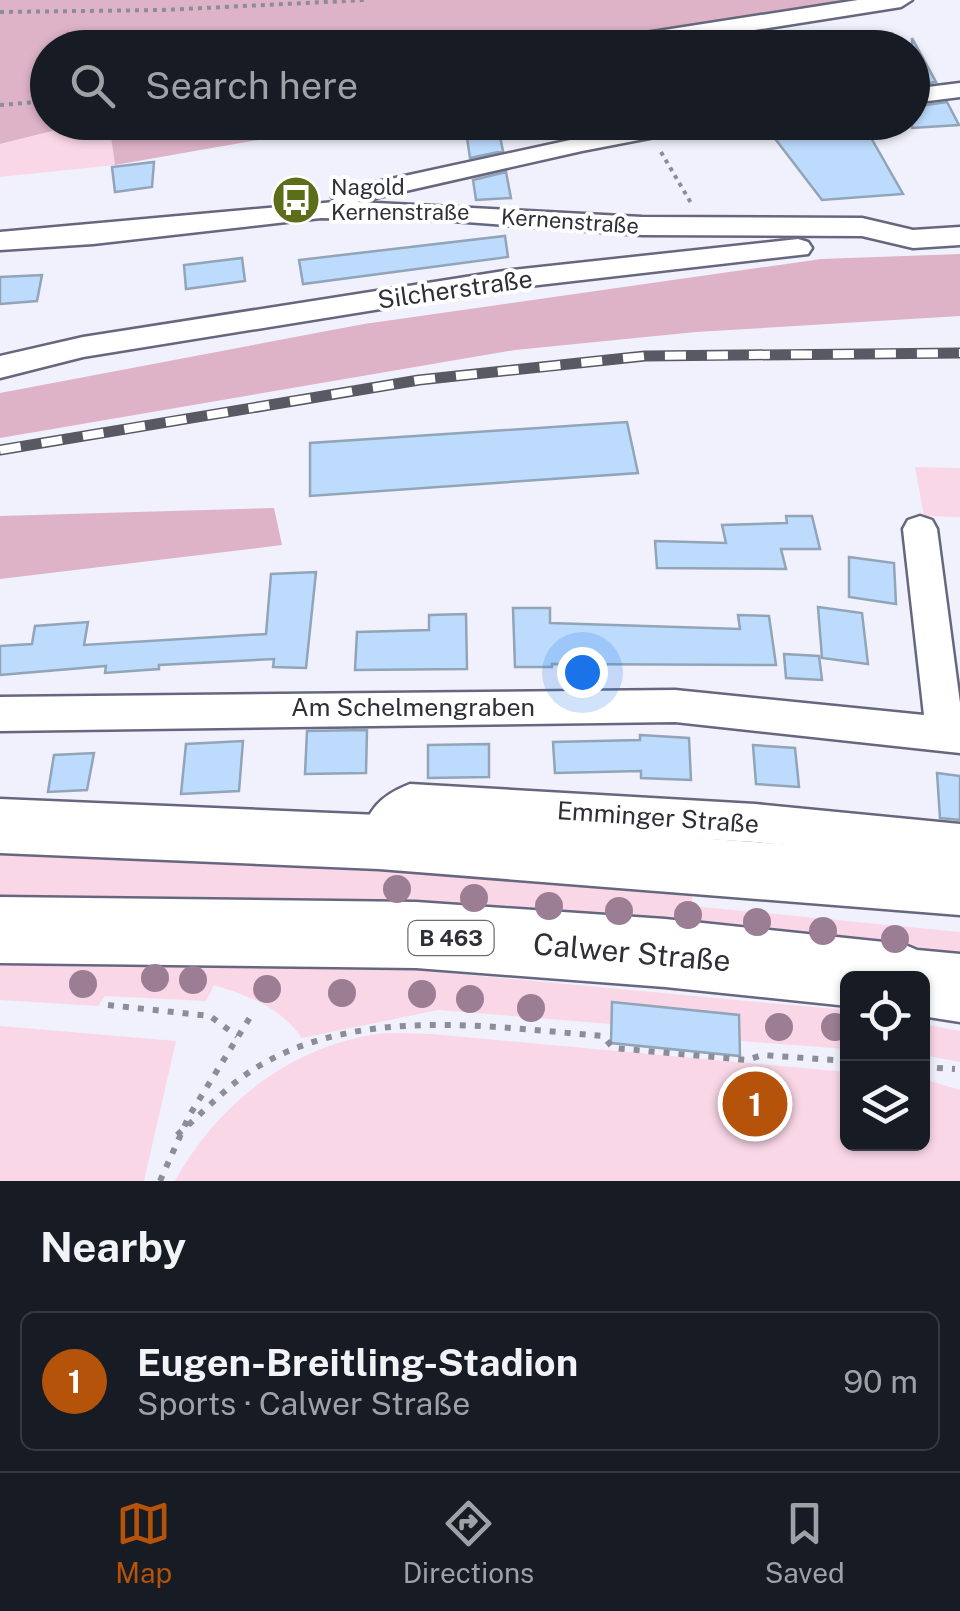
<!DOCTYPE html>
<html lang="en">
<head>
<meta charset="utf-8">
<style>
  body { margin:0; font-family:"Public Sans",sans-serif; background:#20242c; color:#f1f3f6 }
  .controls { position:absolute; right:30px; bottom:30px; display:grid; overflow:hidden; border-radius:15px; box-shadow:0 2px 8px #0004 }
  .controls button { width:90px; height:90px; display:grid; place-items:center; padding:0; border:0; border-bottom:2px solid #363941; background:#171b24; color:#f1f3f6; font:50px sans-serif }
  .you { position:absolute; left:582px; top:672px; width:35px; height:35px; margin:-25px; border:8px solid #fff; border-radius:50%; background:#1a73e8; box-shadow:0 0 0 15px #1a73e833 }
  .badge { display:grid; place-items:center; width:65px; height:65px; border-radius:50%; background:#b45309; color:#fff; font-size:32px; font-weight:700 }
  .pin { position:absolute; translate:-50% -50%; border:5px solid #fff; box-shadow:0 2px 10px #0006 }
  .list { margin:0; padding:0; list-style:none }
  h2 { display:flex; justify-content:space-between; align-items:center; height:130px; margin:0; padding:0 40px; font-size:42px }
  h2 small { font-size:32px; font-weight:400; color:#9ea1a6 }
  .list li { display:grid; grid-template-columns:65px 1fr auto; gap:30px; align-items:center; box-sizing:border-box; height:140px; margin:0 20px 20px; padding:0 20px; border:2px solid #363941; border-radius:15px }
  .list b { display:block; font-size:38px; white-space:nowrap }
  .list p { margin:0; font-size:32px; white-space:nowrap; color:#9ea1a6 }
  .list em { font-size:32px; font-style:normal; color:#9ea1a6 }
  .icon { flex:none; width:55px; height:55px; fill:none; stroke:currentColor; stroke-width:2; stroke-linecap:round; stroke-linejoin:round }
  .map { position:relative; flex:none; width:960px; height:1181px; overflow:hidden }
  .search { position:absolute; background:#171b24; box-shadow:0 2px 8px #0004; left:30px; right:30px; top:30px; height:110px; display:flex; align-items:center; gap:25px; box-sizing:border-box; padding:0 35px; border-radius:55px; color:#9ea1a6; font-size:38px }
  .sheet { height:290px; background:#171b24 }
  nav { display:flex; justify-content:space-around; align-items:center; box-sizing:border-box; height:140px; border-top:2px solid #363941; background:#171b24; font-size:28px; color:#9ea1a6 }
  nav a { display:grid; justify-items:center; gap:5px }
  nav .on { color:#b45309 }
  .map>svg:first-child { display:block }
  .green { fill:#fad7e7 }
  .forest { fill:#deb3c7 }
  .building { fill:#bddcfd; stroke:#92a4b8; stroke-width:2.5 }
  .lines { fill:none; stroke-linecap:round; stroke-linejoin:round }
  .street-casing { stroke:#66677e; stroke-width:5 }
  .secondary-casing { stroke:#66677e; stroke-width:5 }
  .primary-casing { stroke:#66677e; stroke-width:5 }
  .path-far1 { stroke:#8c8d98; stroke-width:4; stroke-dasharray:4 5; stroke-linecap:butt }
  .path { stroke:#8c8d98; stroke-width:6; stroke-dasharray:6 9; stroke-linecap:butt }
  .street { fill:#fff; fill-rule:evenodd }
  .secondary { fill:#fff; fill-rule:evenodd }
  .primary { fill:#fff; fill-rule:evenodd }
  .rail-casing { stroke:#585963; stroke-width:11 }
  .rail { stroke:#fff; stroke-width:8; stroke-dasharray:21; stroke-linecap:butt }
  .tree { fill:#9b7e93 }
  .labels { text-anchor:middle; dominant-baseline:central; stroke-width:8; stroke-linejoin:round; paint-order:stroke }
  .far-poi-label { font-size:22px; fill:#2e2f39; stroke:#fff; text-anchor:start }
  .far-street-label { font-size:22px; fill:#2e2f39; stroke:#fff }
  .shield { fill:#fff; stroke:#6d6d74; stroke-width:2.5 }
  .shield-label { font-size:22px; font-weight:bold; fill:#2e2f39 }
  .street-label { font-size:25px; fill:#2e2f39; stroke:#fff }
  .near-street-label { font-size:30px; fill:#2e2f39; stroke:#fff }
</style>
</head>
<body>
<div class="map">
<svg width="960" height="1181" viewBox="0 0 960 1181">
  <rect width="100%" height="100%" fill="#f0f1fc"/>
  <path class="green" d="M 84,123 L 109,123 L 115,165 L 0,177 L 0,144 Z
    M 915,467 L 960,468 L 960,517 L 924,516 Z
    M 0,848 L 692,884 L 692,906 L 960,932 L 960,963 L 0,908 Z
    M 180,961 L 405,969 L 835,1009 L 847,1011 L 847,1049 L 740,1041 L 738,1015 L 613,1002 L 612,1024 L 438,1010 L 302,1038 C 279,1006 251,997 214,985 L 206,1001 L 105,996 L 98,1006 L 0,1000 L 0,966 Z
    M 923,1024 L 960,1031 L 960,1062 L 923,1055 Z
    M 0,1026 L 176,1041 L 144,1181 L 0,1181 Z
    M 432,1034 L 847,1072 L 848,1144 L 922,1144 L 923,1079 L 960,1090 L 960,1181 L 175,1181 C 216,1106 286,1050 371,1035 C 390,1032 412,1034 432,1034 Z"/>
  <path class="forest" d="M 0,0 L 852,0 L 565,47 L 48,48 L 48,122 L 84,123 L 0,144 Z
    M 109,123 L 109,122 L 355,123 L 115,165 Z
    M 960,254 L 960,316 L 696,332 L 515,350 L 0,438 L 0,393 L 364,324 L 821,259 Z
    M 274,508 L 282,545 L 0,579 L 0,516 Z"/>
  <path class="building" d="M 912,38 L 936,82 L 912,85 Z
    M 947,102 L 959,125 L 912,128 L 912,107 Z
    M 497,122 L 503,151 L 470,158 L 465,124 Z
    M 820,122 L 862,122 L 903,194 L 822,200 L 770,132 Z
    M 154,162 L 152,187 L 115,192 L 112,167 Z
    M 506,172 L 511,198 L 476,200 L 473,180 Z
    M 505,236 L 508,257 L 303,284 L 299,260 Z
    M 242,258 L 245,281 L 186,289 L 184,265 Z
    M 42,275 L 37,301 L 0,304 L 0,277 Z
    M 627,422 L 638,473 L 310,496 L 310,443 Z
    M 786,516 L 812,516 L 820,549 L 781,549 L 786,569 L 657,568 L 655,541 L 726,543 L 722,525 L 787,523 Z
    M 849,557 L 894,563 L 896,604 L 849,597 Z
    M 316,572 L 306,668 L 273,667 L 274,659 L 159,665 L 159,669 L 105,673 L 106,666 L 0,675 L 0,646 L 32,644 L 35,626 L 88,622 L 84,645 L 266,634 L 271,574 Z
    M 818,607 L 862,613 L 868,664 L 822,658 Z
    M 513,608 L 550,608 L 550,623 L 740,629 L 738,615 L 769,616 L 776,665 L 552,664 L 552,667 L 515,667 Z
    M 466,614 L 467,669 L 355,670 L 357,632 L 429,630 L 429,615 Z
    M 784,654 L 819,656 L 822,680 L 786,678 Z
    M 367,730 L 366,773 L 305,774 L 307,731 Z
    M 640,735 L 689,738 L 691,780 L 641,778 L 641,771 L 555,773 L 553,742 L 640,740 Z
    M 243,741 L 239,791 L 181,794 L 186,744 Z
    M 489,744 L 489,777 L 428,778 L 428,745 Z
    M 753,745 L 795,748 L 799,787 L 756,784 Z
    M 94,753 L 87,790 L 48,792 L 54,755 Z
    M 937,773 L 960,776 L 960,820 L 940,818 Z
    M 612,1002 L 739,1015 L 740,1056 L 611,1043 Z"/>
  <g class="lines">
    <g class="street-casing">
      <path id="street" d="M 858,0 L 912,0 L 901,7 L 641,48 L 583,48 L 594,41 Z
        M 960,83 L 960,97 L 912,103 L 912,89 Z
        M 653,122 L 708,122 L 696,129 L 582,151 L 357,202 L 642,217 L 862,218 L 913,230 L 960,227 L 960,245 L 913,248 L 862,236 L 642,235 L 439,220 L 321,218 L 93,244 L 0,250 L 0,232 L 335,202 L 332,197 L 336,191 L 345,189 Z
        M 798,239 L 808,242 L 812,248 L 808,254 L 504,289 L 83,357 L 0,378 L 0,356 L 83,337 L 504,271 Z
        M 920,516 L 932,520 L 937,529 L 960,703 L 960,753 L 675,722 L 0,731 L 0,697 L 675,690 L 924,715 L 903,529 L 908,520 Z
        M 410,784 L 755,804 L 960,824 L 960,862 L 755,842 L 412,821 L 403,830 L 393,856 L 379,861 L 365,856 L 359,842 C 368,810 379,796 410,784 Z"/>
    </g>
    <g class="secondary-casing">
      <path id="secondary" d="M 0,799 L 379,815 L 960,857 L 960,915 L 379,869 L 0,853 Z"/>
    </g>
    <g class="primary-casing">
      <path id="primary" d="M 0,897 L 416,902 L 665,919 L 903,944 L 917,950 L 960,954 L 960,1022 L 922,1016 L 922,978 L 848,978 L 848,1006 L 665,987 L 416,968 L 0,963 Z"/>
    </g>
    <path class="path-far1" d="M 0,12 L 163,10 L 366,0
      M 0,105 L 48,101
      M 661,152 L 691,203"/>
    <path class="path" d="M 108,1005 L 210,1016 L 237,1036
      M 922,1067 L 955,1069
      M 177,1135 C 204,1112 228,1084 259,1066 C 360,1006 492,1027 603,1036 L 613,1048 L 747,1060 L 762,1055 L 848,1061
      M 160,1181 L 189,1116 L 252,1014"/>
    <use href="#street" class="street"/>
    <use href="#secondary" class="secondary"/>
    <use href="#primary" class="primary"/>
    <g class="rail-casing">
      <path id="rail" d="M 0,450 L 419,380 L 645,356 L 960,353"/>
    </g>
    <use href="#rail" class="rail"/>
  </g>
  <g class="tree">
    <circle cx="397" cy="889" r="14"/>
    <circle cx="474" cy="898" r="14"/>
    <circle cx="549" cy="906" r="14"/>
    <circle cx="619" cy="911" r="14"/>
    <circle cx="688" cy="915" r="14"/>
    <circle cx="757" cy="922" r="14"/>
    <circle cx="823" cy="931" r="14"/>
    <circle cx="895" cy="939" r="14"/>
    <circle cx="155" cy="978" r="14"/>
    <circle cx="193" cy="980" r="14"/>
    <circle cx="83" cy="984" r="14"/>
    <circle cx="267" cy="989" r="14"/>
    <circle cx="342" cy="993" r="14"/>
    <circle cx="422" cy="994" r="14"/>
    <circle cx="470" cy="999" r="14"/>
    <circle cx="531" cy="1008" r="14"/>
    <circle cx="779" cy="1027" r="14"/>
    <circle cx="835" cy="1027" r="14"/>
  </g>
  <defs>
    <g id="bus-disc" transform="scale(2.5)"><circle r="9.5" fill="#5d6e1a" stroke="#fff"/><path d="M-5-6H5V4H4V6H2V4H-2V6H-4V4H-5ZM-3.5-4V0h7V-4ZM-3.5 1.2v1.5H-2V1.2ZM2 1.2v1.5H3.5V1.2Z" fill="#fff"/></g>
  </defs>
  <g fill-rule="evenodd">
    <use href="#bus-disc" x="296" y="200"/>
  </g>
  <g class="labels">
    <g class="far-poi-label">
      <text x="331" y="187">Nagold<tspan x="331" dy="25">Kernenstraße</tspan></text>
    </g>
    <g class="far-street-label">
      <text transform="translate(570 221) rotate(4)">Kernenstraße</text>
    </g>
    <rect class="shield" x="408.5" y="921" width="85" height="34" rx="8"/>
    <g class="shield-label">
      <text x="451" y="938">B 463</text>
    </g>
    <g class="street-label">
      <text transform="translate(455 289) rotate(-8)">Silcherstraße</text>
      <text x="413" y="707">Am Schelmengraben</text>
      <text transform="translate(658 817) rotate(4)">Emminger Straße</text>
    </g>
    <g class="near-street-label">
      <text transform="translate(632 952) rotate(5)">Calwer Straße</text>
    </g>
  </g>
</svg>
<div class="controls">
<button><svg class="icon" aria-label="locate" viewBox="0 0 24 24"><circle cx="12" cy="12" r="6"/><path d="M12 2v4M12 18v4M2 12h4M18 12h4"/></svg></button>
<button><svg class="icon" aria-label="layers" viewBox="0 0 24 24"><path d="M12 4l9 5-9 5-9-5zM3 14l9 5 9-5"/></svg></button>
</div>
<div class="you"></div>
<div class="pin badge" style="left:755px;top:1104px">1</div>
<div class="search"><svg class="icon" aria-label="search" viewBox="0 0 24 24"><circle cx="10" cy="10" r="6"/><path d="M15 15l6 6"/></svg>Search here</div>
</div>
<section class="sheet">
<h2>Nearby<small></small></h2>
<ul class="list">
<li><span class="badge">1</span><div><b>Eugen-Breitling-Stadion</b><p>Sports · Calwer Straße</p></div><em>90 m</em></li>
</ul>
</section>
<nav>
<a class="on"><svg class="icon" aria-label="map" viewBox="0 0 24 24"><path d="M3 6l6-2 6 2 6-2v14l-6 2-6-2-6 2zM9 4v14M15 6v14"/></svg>Map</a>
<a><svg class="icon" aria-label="directions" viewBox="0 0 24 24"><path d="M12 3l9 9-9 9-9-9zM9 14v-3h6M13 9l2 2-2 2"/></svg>Directions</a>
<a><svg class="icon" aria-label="saved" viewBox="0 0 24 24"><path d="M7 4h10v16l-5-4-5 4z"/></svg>Saved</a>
</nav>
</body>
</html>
